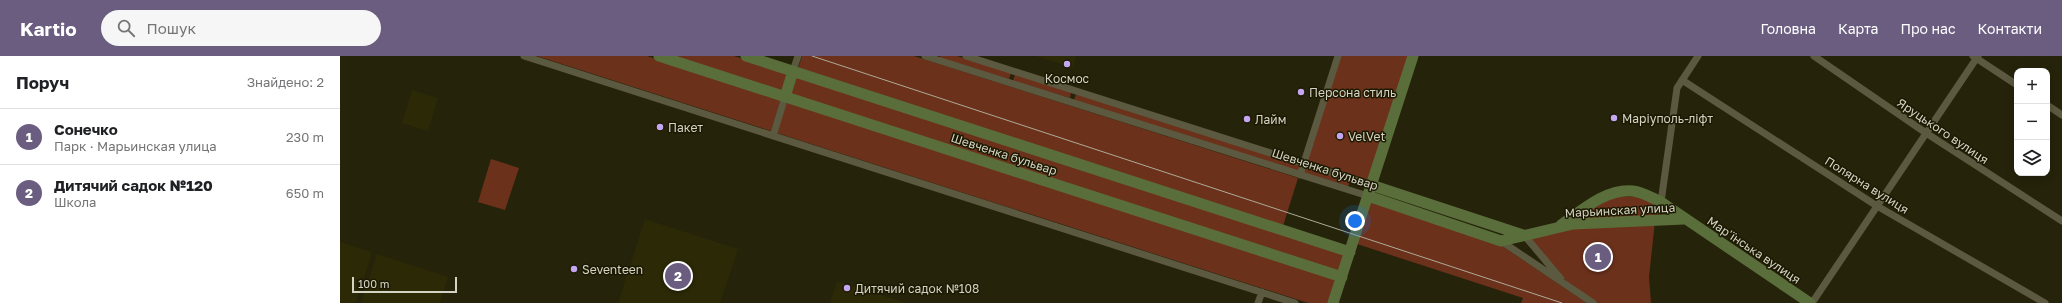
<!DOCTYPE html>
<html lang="uk">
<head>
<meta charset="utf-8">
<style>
  body { margin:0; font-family:"Golos Text",sans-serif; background:#f6f6f6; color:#202124 }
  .controls { position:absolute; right:12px; top:12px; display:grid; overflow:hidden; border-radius:8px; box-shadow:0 2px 10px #0003 }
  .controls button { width:36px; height:36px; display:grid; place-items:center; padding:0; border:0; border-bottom:1px solid #e0e0e0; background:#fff; color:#202124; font:20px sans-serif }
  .scale { position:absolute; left:12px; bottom:10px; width:105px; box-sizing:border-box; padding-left:4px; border:2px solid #d4d3c4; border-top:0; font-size:11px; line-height:14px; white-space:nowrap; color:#d4d3c4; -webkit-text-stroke:3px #1c1902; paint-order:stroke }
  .you { position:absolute; left:1015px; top:165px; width:14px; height:14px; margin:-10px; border:3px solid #fff; border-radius:50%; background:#1a73e8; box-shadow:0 0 0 6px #1a73e833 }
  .badge { display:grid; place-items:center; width:26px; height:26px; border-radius:50%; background:#6a5d80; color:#fff; font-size:13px; font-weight:700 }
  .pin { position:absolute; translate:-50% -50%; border:2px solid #fff; box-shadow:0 1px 4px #0006 }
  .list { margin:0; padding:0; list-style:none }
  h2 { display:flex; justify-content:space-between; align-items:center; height:52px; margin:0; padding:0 16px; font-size:17px }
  h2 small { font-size:13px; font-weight:400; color:#757577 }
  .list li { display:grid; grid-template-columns:26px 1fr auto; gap:12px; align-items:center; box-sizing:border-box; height:56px; padding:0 16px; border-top:1px solid #e0e0e0 }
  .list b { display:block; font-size:15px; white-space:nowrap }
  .list p { margin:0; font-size:13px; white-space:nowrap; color:#757577 }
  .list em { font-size:13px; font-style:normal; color:#757577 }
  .icon { flex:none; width:22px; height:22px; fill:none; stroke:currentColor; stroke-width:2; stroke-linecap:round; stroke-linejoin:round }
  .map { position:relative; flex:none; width:1722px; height:247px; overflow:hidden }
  header { display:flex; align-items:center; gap:24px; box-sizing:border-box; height:56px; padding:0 20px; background:#6a5d80; color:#fff }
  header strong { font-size:19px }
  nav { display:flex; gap:22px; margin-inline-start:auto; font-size:14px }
  .search { width:280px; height:36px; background:#f6f6f6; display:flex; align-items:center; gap:10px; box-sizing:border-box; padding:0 14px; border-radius:22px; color:#757577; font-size:15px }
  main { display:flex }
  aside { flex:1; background:#fff }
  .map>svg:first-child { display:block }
  .built { fill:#2c2907 }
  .green { fill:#6c311b }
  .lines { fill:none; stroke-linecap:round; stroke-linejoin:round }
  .street { stroke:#5b593f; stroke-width:7 }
  .secondary { stroke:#5a6e3b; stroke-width:11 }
  .tram { stroke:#acab99; stroke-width:1 }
  .poi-dot { fill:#c5a6f1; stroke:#1c1902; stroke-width:1.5 }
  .labels { text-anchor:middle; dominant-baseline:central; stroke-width:3; stroke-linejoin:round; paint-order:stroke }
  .poi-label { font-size:12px; fill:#d4d3c4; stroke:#1c1902; text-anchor:start }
  .street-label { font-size:12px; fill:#d4d3c4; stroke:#1c1902 }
</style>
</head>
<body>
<header>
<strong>Kartio</strong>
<div class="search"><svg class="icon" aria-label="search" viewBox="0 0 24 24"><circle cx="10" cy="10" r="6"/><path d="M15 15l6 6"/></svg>Пошук</div>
<nav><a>Головна</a><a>Карта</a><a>Про нас</a><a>Контакти</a></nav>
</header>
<main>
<aside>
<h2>Поруч<small>Знайдено: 2</small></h2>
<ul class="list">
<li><span class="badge">1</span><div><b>Сонечко</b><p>Парк · Марьинская улица</p></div><em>230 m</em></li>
<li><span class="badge">2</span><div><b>Дитячий садок №120</b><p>Школа</p></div><em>650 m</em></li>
</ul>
</aside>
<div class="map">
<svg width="1722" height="247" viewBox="0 0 1722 247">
  <rect width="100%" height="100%" fill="#25230a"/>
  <path class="built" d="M 696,0 L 736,0 L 733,12 Z
    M 72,34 L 98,42 L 88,75 L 62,67 Z
    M 305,163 L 398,193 L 380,247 L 278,247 Z
    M 0,186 L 32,196 L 16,247 L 0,247 Z
    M 37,198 L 108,221 L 100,247 L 21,247 Z
    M 497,225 L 566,247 L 490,247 Z"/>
  <path class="green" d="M 197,0 L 307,0 L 441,43 L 431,75 Z
    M 331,0 L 394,0 L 449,18 L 443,36 Z
    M 462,0 L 574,0 L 958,122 L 943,170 L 458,13 Z
    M 600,0 L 617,0 L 671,17 L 669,23 L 600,2 Z
    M 1001,0 L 1069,0 L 1029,124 L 967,104 Z
    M 675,18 L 731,36 L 730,42 L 673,25 Z
    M 456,20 L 1005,198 L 999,217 L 450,38 Z
    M 736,38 L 960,109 L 958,115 L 734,44 Z
    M 447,45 L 997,224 L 989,247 L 968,247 L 437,77 Z
    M 151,103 L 179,112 L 165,154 L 138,146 Z
    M 965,110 L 1010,125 L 1008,131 L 963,117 Z
    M 1274,140 L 1304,141 L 1322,155 L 1319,158 L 1310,160 L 1232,165 Z
    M 1031,146 L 1159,188 L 1247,247 L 1181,247 L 1183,242 L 1017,188 Z
    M 1315,165 L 1309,221 L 1311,247 L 1257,247 L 1229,228 L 1188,181 L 1218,173 Z"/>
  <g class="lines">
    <path class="street" d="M 184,0 L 955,247
      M 585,0 L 1028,140
      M 626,0 L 1031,129
      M 1474,0 L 1586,77 L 1722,165
      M 1633,0 L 1677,29
      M 453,15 L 458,0
      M 1342,24 L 1537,150 L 1705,247
      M 1707,49 L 1722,59
      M 433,80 L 445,41
      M 960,119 L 998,0
      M 1321,146 L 1337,32 L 1358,0
      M 1184,179 L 1221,223
      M 1161,185 L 1253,247
      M 918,247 L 922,236
      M 1472,247 L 1638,0"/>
    <path class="secondary" d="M 319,0 L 1002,221
      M 406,0 L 1010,196
      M 445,41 L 453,15
      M 1031,129 L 1183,179
      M 1028,140 L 1161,185 L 1233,168 L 1344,163
      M 1221,169 C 1241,155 1266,132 1293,135 C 1303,136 1312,142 1321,146 L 1470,247
      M 993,247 L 1073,0"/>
    <path class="tram" d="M 472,0 L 1222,247"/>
  </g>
  <g class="poi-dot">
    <circle cx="727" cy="8" r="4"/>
    <circle cx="961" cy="36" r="4"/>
    <circle cx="1274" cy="62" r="4"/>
    <circle cx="907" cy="63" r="4"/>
    <circle cx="320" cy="71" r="4"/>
    <circle cx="1000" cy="80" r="4"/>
    <circle cx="234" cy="213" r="4"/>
    <circle cx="507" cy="232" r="4"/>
  </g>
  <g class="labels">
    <g class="poi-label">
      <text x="727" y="22" text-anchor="middle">Космос</text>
      <text x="969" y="36">Персона стиль</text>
      <text x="1282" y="62">Маріуполь-ліфт</text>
      <text x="915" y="63">Лайм</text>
      <text x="328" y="71">Пакет</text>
      <text x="1008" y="80">VelVet</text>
      <text x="242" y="213">Seventeen</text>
      <text x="515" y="232">Дитячий садок №108</text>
    </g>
    <g class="street-label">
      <text transform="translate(1603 75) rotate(34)">Яруцького вулиця</text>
      <text transform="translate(664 98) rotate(18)">Шевченка бульвар</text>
      <text transform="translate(985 113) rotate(18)">Шевченка бульвар</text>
      <text transform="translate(1527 129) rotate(32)">Полярна вулиця</text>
      <text transform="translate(1280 154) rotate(-3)">Марьинская улица</text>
      <text transform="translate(1414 194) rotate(34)">Мар'їнська вулиця</text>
    </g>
  </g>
</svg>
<div class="controls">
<button>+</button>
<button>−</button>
<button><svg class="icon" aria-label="layers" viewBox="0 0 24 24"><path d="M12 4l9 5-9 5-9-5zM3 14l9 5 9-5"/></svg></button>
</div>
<div class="scale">100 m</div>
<div class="you"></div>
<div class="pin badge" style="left:1258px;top:201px">1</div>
<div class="pin badge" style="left:338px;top:220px">2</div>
</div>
</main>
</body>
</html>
